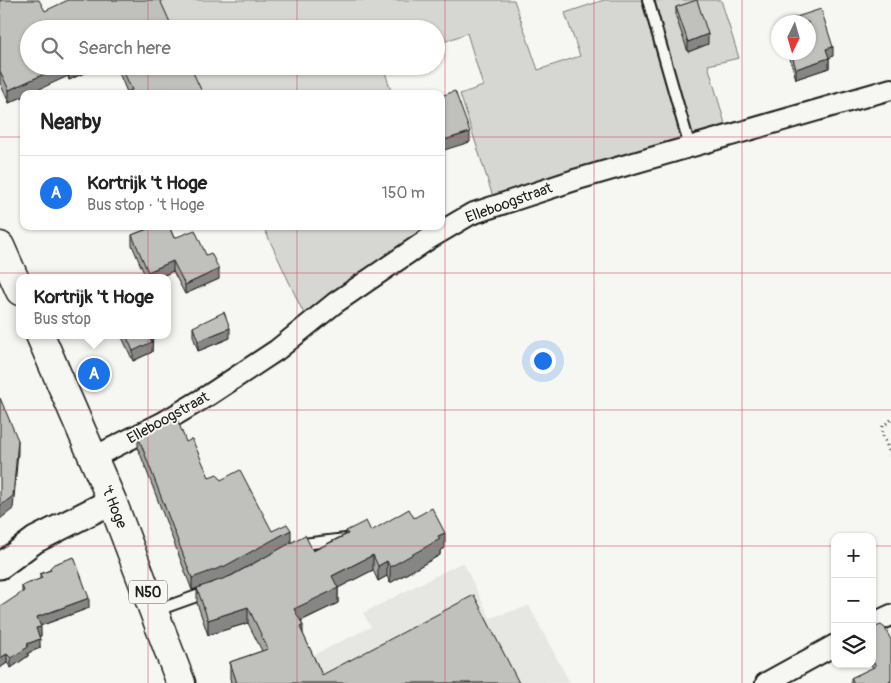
<!DOCTYPE html>
<html lang="en">
<head>
<meta charset="utf-8">
<style>
  body { margin:0; font-family:Pangolin,sans-serif; background:#f2f2f2; color:#222 }
  .controls { position:absolute; right:15px; bottom:15px; display:grid; overflow:hidden; border-radius:10px; box-shadow:0 1px 4px #0004 }
  .controls button { width:45px; height:45px; display:grid; place-items:center; padding:0; border:0; border-bottom:1px solid #e0e0e0; background:#fff; color:#222; font:25px sans-serif }
  .compass { position:absolute; left:771px; top:15px; width:45px; height:45px; border-radius:50%; background:#fff; box-shadow:0 1px 4px #0004; rotate:185deg }
  .you { position:absolute; left:542px; top:360px; width:18px; height:18px; margin:-12px; border:4px solid #fff; border-radius:50%; background:#1a73e8; box-shadow:0 0 0 8px #1a73e833 }
  .badge { display:grid; place-items:center; width:32px; height:32px; border-radius:50%; background:#1a73e8; color:#fff; font-size:16px; font-weight:700 }
  .pin { position:absolute; translate:-50% -50%; border:2px solid #fff; box-shadow:0 1px 5px #0006 }
  .popup { position:absolute; left:16px; top:274px; width:155px; height:65px; box-sizing:border-box; display:grid; place-content:center; border-radius:10px; background:#fff; filter:drop-shadow(0 1px 4px #0005); font-size:16px; white-space:nowrap; color:#767676 }
  .popup b { font-size:19px; color:#222 }
  .popup::after { content:''; position:absolute; left:50%; top:100%; margin-left:-10px; border:10px solid transparent; border-top-color:#fff }
  .list { margin:0; padding:0; list-style:none }
  h2 { display:flex; justify-content:space-between; align-items:center; height:65px; margin:0; padding:0 20px; font-size:21px }
  h2 small { font-size:16px; font-weight:400; color:#767676 }
  .list li { display:grid; grid-template-columns:32px 1fr auto; gap:15px; align-items:center; box-sizing:border-box; height:75px; padding:0 20px; border-top:1px solid #e0e0e0 }
  .list b { display:block; font-size:19px; white-space:nowrap }
  .list p { margin:0; font-size:16px; white-space:nowrap; color:#767676 }
  .list em { font-size:16px; font-style:normal; color:#767676 }
  .icon { flex:none; width:28px; height:28px; fill:none; stroke:currentColor; stroke-width:2; stroke-linecap:round; stroke-linejoin:round }
  .map { position:relative; flex:none; width:891px; height:683px; overflow:hidden }
  .search { position:absolute; background:#fff; box-shadow:0 1px 4px #0004; left:20px; top:20px; width:425px; height:55px; display:flex; align-items:center; gap:12px; box-sizing:border-box; padding:0 18px; border-radius:28px; color:#767676; font-size:19px }
  .panel { position:absolute; background:#fff; box-shadow:0 1px 4px #0004; left:20px; top:90px; width:425px; height:140px; border-radius:10px }
  .map>svg:first-child { display:block }
  .built { fill:#e6e6e2 }
  .green { fill:#d6d6d2; stroke:#797977 }
  .lines { fill:none; stroke-linecap:round; stroke-linejoin:round }
  .service-casing { stroke:#1c1c1c; stroke-width:14 }
  .minor-casing { stroke:#1c1c1c; stroke-width:24 }
  .tertiary-casing { stroke:#1c1c1c; stroke-width:29 }
  .primary-casing { stroke:#1c1c1c; stroke-width:31 }
  .path { stroke:#1c1c1c; stroke-width:3; stroke-dasharray:1 4; stroke-linecap:butt }
  .service { stroke:#f6f6f2; stroke-width:10 }
  .minor { stroke:#f6f6f2; stroke-width:20 }
  .tertiary { stroke:#f6f6f2; stroke-width:25 }
  .primary { stroke:#f6f6f2; stroke-width:28 }
  .wall { fill:#a5a5a3; stroke:#1c1c1c }
  .shaded-wall { fill:#868684; stroke:#1c1c1c }
  .building { fill:#c0c0bd; stroke:#1c1c1c }
  .grid { fill:none; stroke:#d1495b; stroke-width:1; stroke-opacity:0.55 }
  .labels { text-anchor:middle; dominant-baseline:central; stroke-width:4; stroke-linejoin:round; paint-order:stroke }
  .shield { fill:#f6f6f2; stroke:#5d5d5c; stroke-width:1 }
  .shield-label { font-size:14px; font-weight:bold; fill:#1c1c1c }
  .street-label { font-size:15px; fill:#1c1c1c; stroke:#f6f6f2 }
</style>
</head>
<body>
<div class="map">
<svg width="891" height="683" viewBox="0 0 891 683">
  <rect width="100%" height="100%" fill="#f6f6f2"/>
  <filter id="ink" filterUnits="userSpaceOnUse"><feTurbulence type="fractalNoise" baseFrequency=".02" numOctaves="2"/><feDisplacementMap in="SourceGraphic" scale="10" xChannelSelector="R" yChannelSelector="G"/><feConvolveMatrix kernelMatrix="1 2 1 2 8 2 1 2 1" color-interpolation-filters="sRGB"/></filter>
  <g filter="url(#ink)">
    <path class="built" d="M 463,562 L 490,618 L 529,606 L 570,683 L 321,683 L 307,658 L 371,627 L 363,613 Z"/>
    <path class="green" d="M 156,0 L 514,0 L 538,70 L 580,56 L 565,13 L 604,0 L 721,0 L 739,58 L 708,65 L 726,127 L 494,200 L 460,94 L 483,86 L 467,33 L 436,45 L 436,29 L 170,29 Z
      M 187,66 L 383,66 L 392,94 L 200,94 Z
      M 263,226 L 429,226 L 304,314 Z"/>
    <g class="lines">
      <g class="service-casing">
        <path id="service" d="M 648,0 L 690,147
          M 297,547 L 303,544 L 346,539
          M 155,611 L 208,592"/>
      </g>
      <g class="minor-casing">
        <path id="minor" d="M 94,457 L 162,423 L 209,395 L 277,350 L 335,303 L 427,240 L 471,214 L 578,179 L 891,89
          M 872,624 L 891,615
          M 766,683 L 835,645"/>
      </g>
      <g class="tertiary-casing">
        <path id="tertiary" d="M 0,566 L 35,540 L 112,501"/>
      </g>
      <g class="primary-casing">
        <path id="primary" d="M 0,246 L 20,291
          M 40,335 L 112,501 L 181,683"/>
      </g>
      <path class="path" d="M 891,420 L 883,426 L 882,433 L 891,456"/>
      <use href="#service" class="service"/>
      <use href="#minor" class="minor"/>
      <use href="#tertiary" class="tertiary"/>
      <use href="#primary" class="primary"/>
    </g>
    <path class="wall" d="M 0,0 L 29,66 L 99,66 L 69,80 L 68,76 L 24,94 L 24,96 L 9,103 L 0,83 Z
      M 676,7 L 708,44 L 688,52 L 676,17 Z
      M 788,52 L 808,52 L 833,56 L 829,58 L 829,68 L 796,79 Z
      M 116,66 L 190,66 L 127,92 Z
      M 145,226 L 169,226 L 174,238 L 206,255 L 219,279 L 185,294 L 173,271 L 158,278 L 146,278 L 132,245 L 132,235 L 147,229 Z
      M 193,327 L 230,338 L 198,351 L 193,336 Z
      M 121,335 L 152,335 L 152,352 L 133,361 Z
      M 138,436 L 186,442 L 209,477 L 221,480 L 272,531 L 291,543 L 313,551 L 346,534 L 346,531 L 371,531 L 414,518 L 445,548 L 440,551 L 440,555 L 390,583 L 387,576 L 378,581 L 373,570 L 338,588 L 338,603 L 301,621 L 303,634 L 322,675 L 519,683 L 231,683 L 230,678 L 230,662 L 262,651 L 248,623 L 208,635 L 197,603 L 197,589 L 192,590 L 138,448 Z
      M 50,568 L 89,608 L 40,626 L 41,636 L 39,636 L 40,648 L 28,653 L 28,656 L 11,668 L 7,663 L 0,668 L 22,592 L 22,586 L 40,579 L 40,574 L 50,570 Z
      M 872,628 L 891,683 L 851,683 L 851,678 L 873,668 L 871,664 L 872,664 Z"/>
    <path class="shaded-wall" d="M 708,34 L 708,44 L 688,52 L 688,42 Z
      M 833,47 L 833,56 L 826,59 L 826,49 Z
      M 829,58 L 829,68 L 796,79 L 796,69 Z
      M 62,66 L 68,66 L 68,76 L 29,94 L 24,94 L 24,96 L 9,103 L 9,90 Z
      M 71,66 L 99,66 L 69,80 L 69,67 Z
      M 470,132 L 470,142 L 441,151 L 441,141 Z
      M 173,261 L 173,271 L 158,278 L 148,278 L 148,272 Z
      M 219,269 L 219,279 L 185,294 L 185,285 Z
      M 230,328 L 230,338 L 198,351 L 198,341 Z
      M 153,336 L 152,352 L 133,361 L 133,351 L 149,337 Z
      M 18,440 L 18,453 L 13,509 L 0,519 L 0,506 Z
      M 291,530 L 291,543 L 225,579 L 192,590 L 192,578 Z
      M 445,533 L 445,548 L 440,551 L 440,555 L 390,583 L 390,567 L 438,536 Z
      M 373,555 L 373,570 L 338,588 L 338,603 L 294,624 L 294,609 L 332,576 Z
      M 387,561 L 387,576 L 378,581 L 378,566 Z
      M 89,598 L 89,608 L 37,627 L 37,617 Z
      M 248,607 L 248,623 L 208,635 L 208,620 Z
      M 303,625 L 303,640 L 300,627 Z
      M 41,627 L 41,636 L 36,637 L 36,628 Z
      M 40,639 L 40,648 L 28,653 L 28,656 L 11,668 L 11,658 L 27,644 Z
      M 7,654 L 7,663 L 0,668 L 0,658 Z"/>
    <path class="building" d="M 0,0 L 39,0 L 45,11 L 68,0 L 160,0 L 173,29 L 29,29 L 29,66 L 62,66 L 9,90 L 0,71 Z
      M 697,0 L 708,34 L 688,42 L 676,7 Z
      M 821,9 L 833,47 L 826,49 L 829,58 L 796,69 L 791,52 L 808,52 L 808,22 L 781,22 Z
      M 121,66 L 190,66 L 203,94 L 122,94 L 132,90 Z
      M 455,91 L 470,132 L 441,141 L 441,96 Z
      M 150,226 L 169,226 L 174,238 L 195,230 L 206,255 L 211,253 L 219,269 L 185,285 L 173,261 L 148,272 L 132,235 L 150,228 Z
      M 224,312 L 230,328 L 198,341 L 193,327 Z
      M 126,335 L 152,335 L 149,337 L 152,342 L 133,351 Z
      M 0,398 L 18,440 L 13,496 L 0,506 Z
      M 176,416 L 186,442 L 192,439 L 209,477 L 217,474 L 221,480 L 240,470 L 272,531 L 287,524 L 291,530 L 225,566 L 192,578 L 138,436 Z
      M 432,508 L 445,533 L 438,536 L 440,539 L 390,567 L 387,561 L 378,566 L 373,555 L 332,576 L 338,588 L 294,609 L 303,625 L 300,627 L 322,675 L 474,595 L 519,683 L 237,683 L 230,662 L 268,649 L 248,607 L 208,620 L 197,588 L 231,576 L 305,535 L 313,551 L 348,534 L 346,531 L 366,521 L 371,531 L 409,509 L 414,518 Z
      M 74,557 L 89,598 L 37,617 L 41,627 L 36,628 L 40,639 L 27,644 L 28,647 L 11,658 L 7,654 L 0,658 L 0,607 L 24,591 L 22,586 L 42,578 L 40,574 L 51,570 L 50,568 L 54,564 Z
      M 881,625 L 885,628 L 891,640 L 891,681 L 886,683 L 854,683 L 851,678 L 876,666 L 872,659 L 872,628 Z"/>
  </g>
  <path class="grid" d="M 148,0 L 148,29M 297,0 L 297,29M 445,0 L 445,683M 594,0 L 594,683M 742,0 L 742,683M 148,66 L 148,94M 297,66 L 297,94M 0,137 L 24,137M 441,137 L 891,137M 148,226 L 148,683M 297,226 L 297,683M 0,273 L 891,273M 0,410 L 891,410M 0,546 L 835,546M 872,546 L 891,546"/>
  <g class="labels">
    <rect class="shield" x="129" y="580.5" width="38" height="23" rx="4"/>
    <g class="shield-label">
      <text x="148" y="592">N50</text>
    </g>
    <g class="street-label">
      <text transform="translate(509 203) rotate(-20)">Elleboogstraat</text>
      <text transform="translate(168 418) rotate(-29)">Elleboogstraat</text>
      <text transform="translate(114 507) rotate(68)">'t Hoge</text>
    </g>
  </g>
</svg>
<div class="controls">
<button>+</button>
<button>−</button>
<button><svg class="icon" aria-label="layers" viewBox="0 0 24 24"><path d="M12 4l9 5-9 5-9-5zM3 14l9 5 9-5"/></svg></button>
</div>
<svg class="compass" viewBox="-18 -18 36 36"><path d="M0-13l5 13h-10z" fill="#e53935"/><path d="M0 13l5-13h-10z" fill="#767676"/></svg>
<div class="you"></div>
<div class="pin badge" style="left:94px;top:374px">A</div>
<div class="popup"><b>Kortrijk 't Hoge</b>Bus stop</div>
<div class="search"><svg class="icon" aria-label="search" viewBox="0 0 24 24"><circle cx="10" cy="10" r="6"/><path d="M15 15l6 6"/></svg>Search here</div>
<section class="panel">
<h2>Nearby<small></small></h2>
<ul class="list">
<li><span class="badge">A</span><div><b>Kortrijk 't Hoge</b><p>Bus stop · 't Hoge</p></div><em>150 m</em></li>
</ul>
</section>
</div>
</body>
</html>
